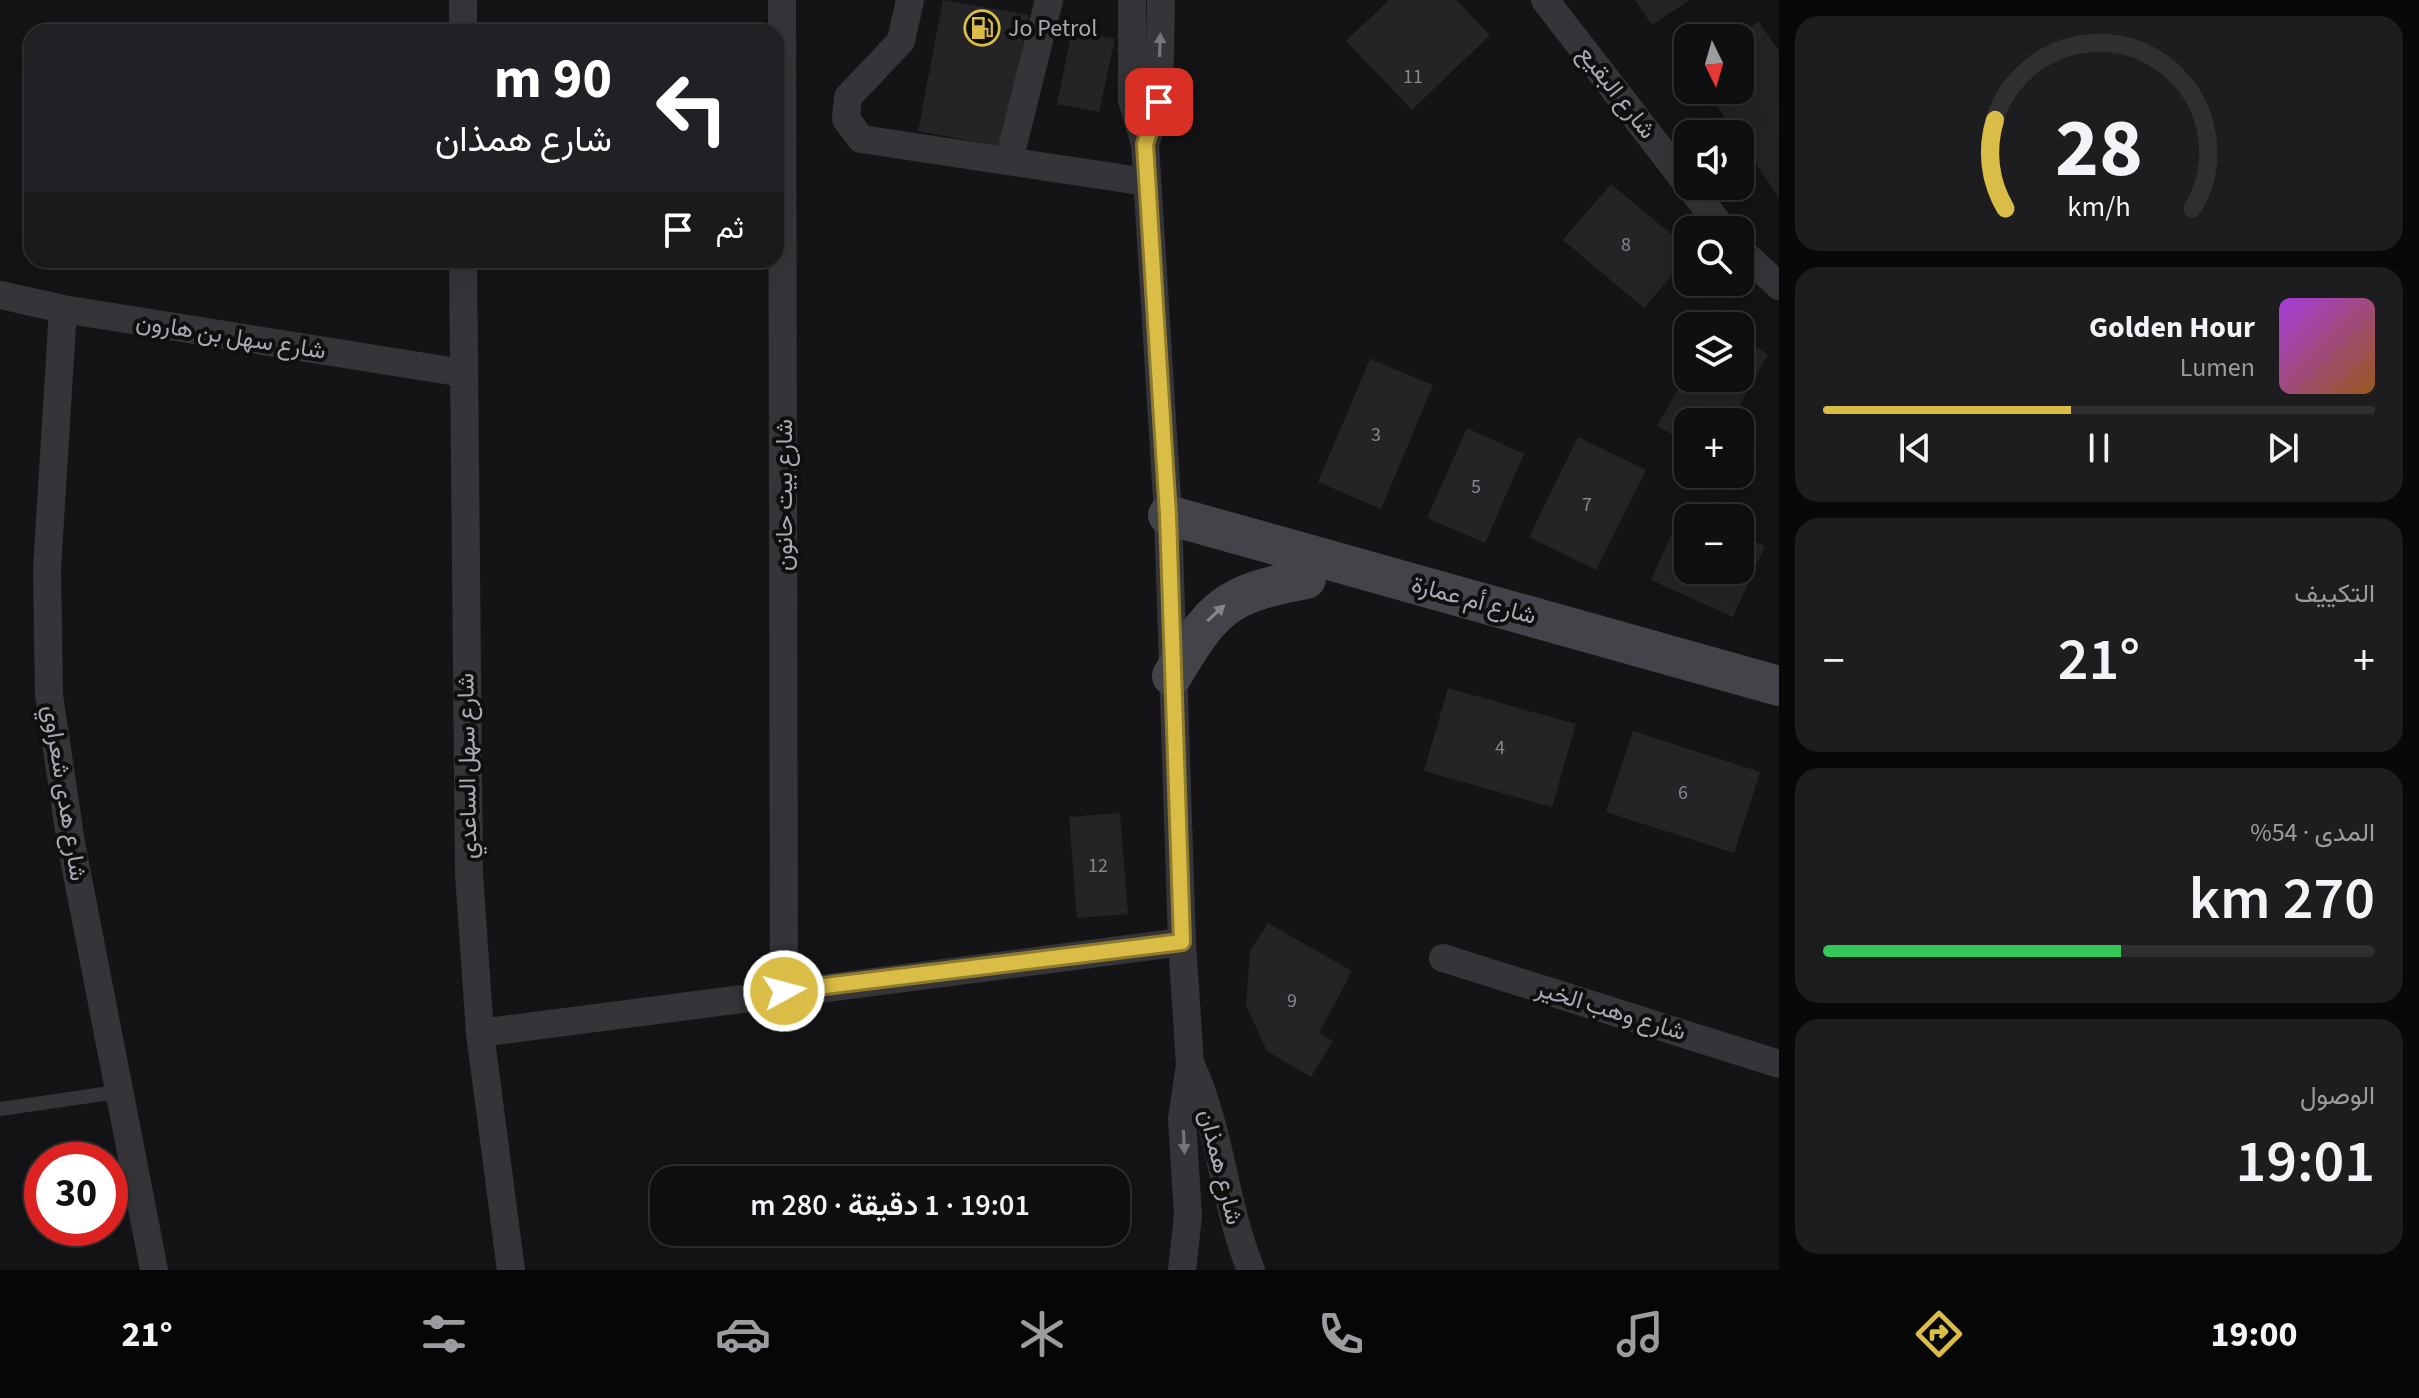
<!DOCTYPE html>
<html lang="ar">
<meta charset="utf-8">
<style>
:root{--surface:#0f0e10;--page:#1d1c1e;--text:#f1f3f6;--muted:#9b9c9f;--line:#2f2e30;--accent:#dabd46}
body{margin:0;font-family:"Source Sans 3",Vazirmatn,sans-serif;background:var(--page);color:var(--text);direction:rtl;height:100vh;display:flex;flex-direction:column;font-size:30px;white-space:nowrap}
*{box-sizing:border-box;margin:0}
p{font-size:26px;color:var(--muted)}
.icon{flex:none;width:44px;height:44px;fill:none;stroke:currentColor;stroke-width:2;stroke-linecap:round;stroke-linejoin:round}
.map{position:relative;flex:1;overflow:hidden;direction:ltr}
.drawer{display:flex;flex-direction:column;gap:16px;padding:16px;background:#080809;width:640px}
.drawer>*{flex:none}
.banner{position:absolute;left:24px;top:24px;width:760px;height:244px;border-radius:24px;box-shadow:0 8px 32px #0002,0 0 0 2px var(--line);direction:rtl;background:#202124;color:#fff;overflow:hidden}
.needle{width:52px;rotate:175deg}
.controls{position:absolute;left:1674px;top:24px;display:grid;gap:16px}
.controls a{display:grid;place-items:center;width:80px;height:80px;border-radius:16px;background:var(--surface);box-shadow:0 8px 32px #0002,0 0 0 2px var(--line);font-size:40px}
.speed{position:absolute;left:24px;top:1142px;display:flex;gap:16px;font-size:40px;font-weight:700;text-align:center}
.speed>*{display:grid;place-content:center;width:104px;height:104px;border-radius:50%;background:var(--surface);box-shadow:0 8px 32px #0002,0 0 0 2px var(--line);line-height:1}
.speed .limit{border:12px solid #d22;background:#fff;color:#111}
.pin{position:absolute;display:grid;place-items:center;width:68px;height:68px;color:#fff;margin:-34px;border-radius:16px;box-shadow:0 4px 12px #0006}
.me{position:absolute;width:88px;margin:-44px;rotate:83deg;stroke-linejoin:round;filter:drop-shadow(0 0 6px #0008)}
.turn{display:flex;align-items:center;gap:28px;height:168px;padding:0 40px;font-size:36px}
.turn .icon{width:104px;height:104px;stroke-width:2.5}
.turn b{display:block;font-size:56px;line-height:68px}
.then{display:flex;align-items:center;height:76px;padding:0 40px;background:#0003;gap:16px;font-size:30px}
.big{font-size:60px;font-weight:600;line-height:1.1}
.drawer .card{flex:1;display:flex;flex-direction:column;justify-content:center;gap:12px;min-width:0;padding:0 28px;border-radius:24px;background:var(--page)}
.drawer .dial{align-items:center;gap:0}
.dial svg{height:208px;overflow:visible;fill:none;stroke:var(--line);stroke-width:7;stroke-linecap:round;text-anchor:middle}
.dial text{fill:var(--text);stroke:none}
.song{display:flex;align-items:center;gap:24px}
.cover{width:96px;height:96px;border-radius:12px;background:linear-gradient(135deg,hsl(280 70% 55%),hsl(30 70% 35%))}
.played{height:8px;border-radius:4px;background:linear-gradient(90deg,var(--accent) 45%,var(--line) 45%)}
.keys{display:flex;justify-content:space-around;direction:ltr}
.heat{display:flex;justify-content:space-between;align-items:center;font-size:44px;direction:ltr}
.charge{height:12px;border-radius:6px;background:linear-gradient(90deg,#34c759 54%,var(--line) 0)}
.trip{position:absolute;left:650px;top:1166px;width:480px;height:80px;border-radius:24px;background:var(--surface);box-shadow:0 8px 32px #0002,0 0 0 2px var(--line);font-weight:600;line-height:80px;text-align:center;direction:rtl}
.tabs{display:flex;height:128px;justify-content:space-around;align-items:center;background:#060606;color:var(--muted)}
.tabs .icon{width:56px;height:56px}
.tabs .selected{color:var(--accent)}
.tabs b{font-size:36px;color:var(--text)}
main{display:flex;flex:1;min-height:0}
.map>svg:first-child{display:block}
.building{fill:#242426}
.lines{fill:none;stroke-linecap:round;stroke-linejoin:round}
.lane{stroke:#353539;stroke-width:14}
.street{stroke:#353539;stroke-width:28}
.secondary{stroke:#434449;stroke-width:40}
.oneway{fill:#74757c}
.oneway2{fill:#84868e}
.route-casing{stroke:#8e7b2e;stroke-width:20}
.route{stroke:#dabd46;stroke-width:14}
.labels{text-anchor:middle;stroke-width:8;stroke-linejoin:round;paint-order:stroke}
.number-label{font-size:20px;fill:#868890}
.poi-label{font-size:24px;fill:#a7a9b3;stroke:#0f0f10;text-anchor:start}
.street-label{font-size:24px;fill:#a7a9b3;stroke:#0f0f10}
</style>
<main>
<section class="drawer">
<div class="card dial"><svg viewBox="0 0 100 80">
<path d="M14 69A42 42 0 1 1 86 69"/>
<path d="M14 69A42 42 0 0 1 10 35" stroke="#dabd46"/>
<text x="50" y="56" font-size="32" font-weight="700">28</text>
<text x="50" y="72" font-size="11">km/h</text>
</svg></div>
<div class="card">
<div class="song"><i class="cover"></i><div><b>Golden Hour</b><p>Lumen</p></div></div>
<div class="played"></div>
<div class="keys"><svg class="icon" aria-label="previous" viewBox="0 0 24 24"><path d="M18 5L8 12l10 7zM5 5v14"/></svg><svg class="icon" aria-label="pause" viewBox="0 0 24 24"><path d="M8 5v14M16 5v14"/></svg><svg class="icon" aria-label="next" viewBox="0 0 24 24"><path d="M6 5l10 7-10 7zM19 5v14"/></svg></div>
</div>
<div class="card"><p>التكييف</p>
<div class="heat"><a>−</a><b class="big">21°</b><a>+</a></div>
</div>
<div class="card"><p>المدى · 54%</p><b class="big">270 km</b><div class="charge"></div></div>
<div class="card"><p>الوصول</p><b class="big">19:01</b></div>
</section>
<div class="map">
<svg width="1779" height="1270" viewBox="0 0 1779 1270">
<rect width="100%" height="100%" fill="#141315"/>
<path class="building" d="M943,0L1029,15L1003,147L918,131Z
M1389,0H1456L1490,35L1412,110L1346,41Z
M1635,0H1690L1652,25Z
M1759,22L1779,51V198L1740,140V134H1736L1706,90H1740V38H1735Z
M1072,30L1115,39L1099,112L1057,104Z
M1611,184L1688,248V257L1644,308L1563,240Z
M1740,339L1768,354L1730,422H1688V443L1657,426L1688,371V378H1740Z
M1370,359L1433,385L1381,509L1318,482Z
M1467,428L1524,454L1485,543L1427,518Z
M1578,437L1646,470L1596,570L1529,537Z
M1683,509L1703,518H1688V570H1740V535L1765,546L1733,617L1651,580Z
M1448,688L1576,724L1552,807L1424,771Z
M1633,731L1760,772L1734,853L1606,812Z
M1120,813L1128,914L1077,918L1069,817Z
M1268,923L1352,971L1319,1033L1333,1041L1311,1077L1267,1051L1246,1005L1250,951Z"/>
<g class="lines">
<path class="lane" d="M0,1109L117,1092"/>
<path class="street" d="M463,0V32
M782,0L784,991
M910,0L901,41L848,97L846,119L861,139L1147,182
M1132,0V100L1145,144L1168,515L1182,942L1190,1065L1182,1119L1188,1216L1182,1270
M1545,0L1688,185
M1145,144L1159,102L1161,0
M1009,161L1049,0
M1689,186L1724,230
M1740,250L1779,286
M463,260L469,874L480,1033L511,1270
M0,295L63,309L463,373
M63,309L47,569L49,695L71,843L154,1270
M1443,958L1779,1064
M480,1033L1182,942
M1191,1065C1221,1130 1224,1204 1251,1270"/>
<path class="secondary" d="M1168,515L1779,686
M1172,676C1213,607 1225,594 1306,579"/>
</g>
<defs><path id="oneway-solid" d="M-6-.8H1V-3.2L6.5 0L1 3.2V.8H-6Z" transform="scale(2)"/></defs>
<g class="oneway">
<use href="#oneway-solid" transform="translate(1160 45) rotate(-88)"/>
<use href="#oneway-solid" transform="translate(1184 1142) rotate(87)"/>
</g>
<use class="oneway2" href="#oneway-solid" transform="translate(1216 613) rotate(-43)"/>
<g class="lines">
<defs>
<path id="route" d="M784,991L1182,942L1168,515L1145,144L1159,102"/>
</defs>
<use href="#route" class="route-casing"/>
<use href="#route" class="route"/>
</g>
<defs>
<symbol id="fuel-ring" viewBox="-11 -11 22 22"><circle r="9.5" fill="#0f0f10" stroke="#dabd46" stroke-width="1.5"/><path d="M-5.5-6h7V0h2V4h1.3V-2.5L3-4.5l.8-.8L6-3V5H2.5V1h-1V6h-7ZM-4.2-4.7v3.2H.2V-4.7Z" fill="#dabd46"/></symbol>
</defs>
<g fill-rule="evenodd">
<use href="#fuel-ring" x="962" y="8" width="40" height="40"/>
</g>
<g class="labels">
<g class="number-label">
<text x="1413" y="83">11</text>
<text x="1626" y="251">8</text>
<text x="1376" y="441">3</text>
<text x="1476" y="493">5</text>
<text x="1587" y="511">7</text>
<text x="1500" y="754">4</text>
<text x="1683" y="799">6</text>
<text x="1098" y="872">12</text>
<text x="1292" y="1007">9</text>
</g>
<g class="poi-label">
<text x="1008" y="36">Jo Petrol</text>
</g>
<g class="street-label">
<text transform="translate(1617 92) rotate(52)" y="8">شارع البقيع</text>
<text transform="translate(231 336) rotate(9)" y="8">شارع سهل بن هارون</text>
<text transform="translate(784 495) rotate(-90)" y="8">شارع بيت حانون</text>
<text transform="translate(1474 600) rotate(15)" y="8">شارع أم عمارة</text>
<text transform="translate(467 766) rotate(-91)" y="8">شارع سهل الساعدي</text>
<text transform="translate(65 793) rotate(81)" y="8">شارع هدى شعراوي</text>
<text transform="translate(1611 1010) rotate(17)" y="8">شارع وهب الخير</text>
<text transform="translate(1221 1167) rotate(76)" y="8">شارع همذان</text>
</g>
</g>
</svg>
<div class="controls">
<a><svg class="needle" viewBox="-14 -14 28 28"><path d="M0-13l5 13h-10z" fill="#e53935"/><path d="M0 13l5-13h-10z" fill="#9b9c9f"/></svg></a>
<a><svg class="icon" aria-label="sound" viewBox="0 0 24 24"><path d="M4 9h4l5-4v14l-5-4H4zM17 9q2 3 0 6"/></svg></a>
<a><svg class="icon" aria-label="search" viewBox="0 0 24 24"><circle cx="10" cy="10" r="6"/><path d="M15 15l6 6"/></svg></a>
<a><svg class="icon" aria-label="layers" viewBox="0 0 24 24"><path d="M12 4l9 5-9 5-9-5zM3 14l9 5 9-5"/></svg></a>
<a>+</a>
<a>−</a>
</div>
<div class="speed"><div class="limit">30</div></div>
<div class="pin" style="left:1159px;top:102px;background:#d93025"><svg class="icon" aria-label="arrive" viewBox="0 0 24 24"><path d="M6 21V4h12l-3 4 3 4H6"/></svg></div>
<svg class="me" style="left:784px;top:991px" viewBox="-20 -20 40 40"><circle r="17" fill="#dabd46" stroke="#fff" stroke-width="3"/><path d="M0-11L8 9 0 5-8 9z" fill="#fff"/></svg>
<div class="trip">19:01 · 1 دقيقة · 280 m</div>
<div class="banner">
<div class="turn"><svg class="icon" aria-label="left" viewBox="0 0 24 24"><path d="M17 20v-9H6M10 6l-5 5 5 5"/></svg><div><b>90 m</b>شارع همذان</div></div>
<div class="then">ثم<svg class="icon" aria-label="arrive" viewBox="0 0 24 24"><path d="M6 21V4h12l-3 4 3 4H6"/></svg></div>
</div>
</div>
</main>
<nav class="tabs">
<b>19:00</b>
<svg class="icon selected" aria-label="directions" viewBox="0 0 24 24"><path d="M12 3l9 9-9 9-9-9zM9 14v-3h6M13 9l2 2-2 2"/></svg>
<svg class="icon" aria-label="music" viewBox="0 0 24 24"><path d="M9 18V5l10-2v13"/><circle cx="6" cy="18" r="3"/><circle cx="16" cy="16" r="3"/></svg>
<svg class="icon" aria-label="phone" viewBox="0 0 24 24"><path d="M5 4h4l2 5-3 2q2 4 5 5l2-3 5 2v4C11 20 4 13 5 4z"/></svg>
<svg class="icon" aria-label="climate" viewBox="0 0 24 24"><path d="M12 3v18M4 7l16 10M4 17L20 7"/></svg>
<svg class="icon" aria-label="car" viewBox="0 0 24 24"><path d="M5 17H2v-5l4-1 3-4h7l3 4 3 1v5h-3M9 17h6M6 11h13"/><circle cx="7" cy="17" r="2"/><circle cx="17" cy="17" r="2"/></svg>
<svg class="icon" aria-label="filters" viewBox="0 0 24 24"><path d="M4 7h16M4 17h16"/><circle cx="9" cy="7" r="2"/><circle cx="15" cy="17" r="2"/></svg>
<b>21°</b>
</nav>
